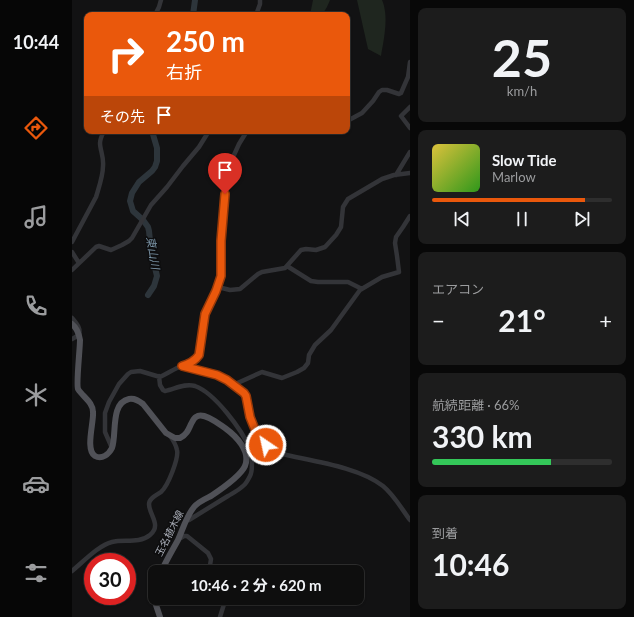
<!DOCTYPE html>
<html lang="ja">
<meta charset="utf-8">
<style>
:root{--surface:#0e0e0e;--page:#1c1c1c;--text:#f1f3f6;--muted:#9b9c9e;--line:#2e2e2e;--accent:#ea580c}
body{margin:0;font-family:Lato,"Noto Sans JP",sans-serif;background:var(--page);color:var(--text);height:100vh;display:flex;flex-direction:column;font-size:15px;white-space:nowrap}
*{box-sizing:border-box;margin:0}
p{font-size:13px;color:var(--muted)}
.icon{flex:none;width:22px;height:22px;fill:none;stroke:currentColor;stroke-width:2;stroke-linecap:round;stroke-linejoin:round}
.map{position:relative;flex:1;overflow:hidden}
.drawer{display:flex;flex-direction:column;gap:8px;padding:8px;background:#080808;width:224px}
.drawer>*{flex:none}
.hud{position:absolute;left:12px;top:12px;width:266px;height:122px;border-radius:8px;box-shadow:0 1px 3px #0004,0 0 0 1px var(--line);background:#ea580c;color:#fff;overflow:hidden}
.speed{position:absolute;left:12px;top:553px;display:flex;gap:8px;font-size:20px;font-weight:700;text-align:center}
.speed>*{display:grid;place-content:center;width:52px;height:52px;border-radius:50%;background:var(--surface);box-shadow:0 1px 3px #0004,0 0 0 1px var(--line);line-height:1}
.speed .limit{border:6px solid #d22;background:#fff;color:#111}
.pin{position:absolute;display:grid;place-items:center;width:34px;height:34px;color:#fff;margin:-41px -17px;border-radius:50% 50% 50% 0;rotate:-45deg;box-shadow:0 0 4px #0007}
.pin .icon{rotate:45deg}
.me{position:absolute;width:44px;margin:-22px;rotate:326deg;stroke-linejoin:round;filter:drop-shadow(0 0 3px #0008)}
.turn{display:flex;align-items:center;gap:14px;height:84px;padding:0 16px;font-size:18px}
.turn .icon{width:52px;height:52px;stroke-width:2.5}
.turn b{display:block;font-size:28px;line-height:34px}
.then{display:flex;align-items:center;height:38px;padding:0 16px;background:#0003;gap:8px;font-size:15px}
.big{font-size:30px;font-weight:700;line-height:1.1}
.drawer .widget{flex:1;display:flex;flex-direction:column;justify-content:center;gap:6px;min-width:0;padding:0 14px;border-radius:8px;background:var(--page)}
.drawer .dial{align-items:center;gap:0}
.dial b{font-size:52px;line-height:1}
.song{display:flex;align-items:center;gap:12px}
.cover{width:48px;height:48px;border-radius:6px;background:linear-gradient(135deg,hsl(50 70% 55%),hsl(110 70% 35%))}
.played{height:4px;border-radius:2px;background:linear-gradient(90deg,var(--accent) 85%,var(--line) 85%)}
.keys{display:flex;justify-content:space-around;direction:ltr}
.heat{display:flex;justify-content:space-between;align-items:center;font-size:22px;direction:ltr}
.charge{height:6px;border-radius:3px;background:linear-gradient(90deg,#34c759 66%,var(--line) 0)}
.trip{position:absolute;left:76px;top:565px;width:216px;height:40px;border-radius:8px;background:var(--surface);box-shadow:0 1px 3px #0004,0 0 0 1px var(--line);font-weight:700;line-height:40px;text-align:center}
main{display:flex;flex:1;min-height:0}
.dock{display:flex;flex-direction:column;width:72px;justify-content:space-around;align-items:center;background:#060606;color:var(--muted)}
.dock .icon{width:28px;height:28px}
.dock .on{color:var(--accent)}
.dock b{font-size:18px;color:var(--text)}
.map>svg:first-child{display:block}
.green{fill:#1f261f}
.lines{fill:none;stroke-linecap:round;stroke-linejoin:round}
.river{stroke:#2d353b;stroke-width:6}
.minor{stroke:#333438;stroke-width:4.5}
.major{stroke:#505157;stroke-width:6}
.route-casing{stroke:#983908;stroke-width:10}
.route{stroke:#ea580c;stroke-width:7}
.labels{text-anchor:middle;stroke-width:3;stroke-linejoin:round;paint-order:stroke}
.street-label{font-size:10px;fill:#a5a9b3;stroke:#0d0d0e}
.water-label{font-size:11px;font-style:italic;fill:#7e98ab;stroke:#0d0d0e}
</style>
<main>
<nav class="dock">
<b>10:44</b>
<svg class="icon on" aria-label="directions" viewBox="0 0 24 24"><path d="M12 3l9 9-9 9-9-9zM9 14v-3h6M13 9l2 2-2 2"/></svg>
<svg class="icon" aria-label="music" viewBox="0 0 24 24"><path d="M9 18V5l10-2v13"/><circle cx="6" cy="18" r="3"/><circle cx="16" cy="16" r="3"/></svg>
<svg class="icon" aria-label="phone" viewBox="0 0 24 24"><path d="M5 4h4l2 5-3 2q2 4 5 5l2-3 5 2v4C11 20 4 13 5 4z"/></svg>
<svg class="icon" aria-label="climate" viewBox="0 0 24 24"><path d="M12 3v18M4 7l16 10M4 17L20 7"/></svg>
<svg class="icon" aria-label="car" viewBox="0 0 24 24"><path d="M5 17H2v-5l4-1 3-4h7l3 4 3 1v5h-3M9 17h6M6 11h13"/><circle cx="7" cy="17" r="2"/><circle cx="17" cy="17" r="2"/></svg>
<svg class="icon" aria-label="filters" viewBox="0 0 24 24"><path d="M4 7h16M4 17h16"/><circle cx="9" cy="7" r="2"/><circle cx="15" cy="17" r="2"/></svg>
</nav>
<div class="map">
<svg width="338" height="617" viewBox="0 0 338 617">
<rect width="100%" height="100%" fill="#121213"/>
<path class="green" d="M241,0H258C253,12 252,15 238,15Z
M285,0H310C317,16 312,39 309,56L296,49Z"/>
<g class="lines">
<path class="river" d="M121,15L123,0
M76,295L82,286L85,276L79,251L77,231L76,227L71,220L61,211L58,201L60,193L67,182L80,171L83,167L85,161V148L80,131"/>
<path class="minor" d="M83,15L87,7L89,0
M184,15L188,4V0
M338,107L329,116L338,128
M275,121L277,120L290,113L301,101L307,92L310,90H315L327,94L329,93L336,77L338,62
M224,131L246,132L258,131
M324,175L338,152
M0,242L24,197C27,187 31,176 31,166C32,157 28,150 28,143C28,139 30,135 32,131
M0,252L7,263
M215,266L239,281L246,282H276L290,289
M0,270L24,247L27,246L39,250L50,245L57,241L60,238L79,205L95,187L111,166L127,147L137,131
M146,287L158,290L168,289L186,274L190,272L213,268L229,250L234,249L244,250L253,247L264,235L269,227L271,207L276,199L310,179L322,175L338,173
M0,318C5,324 9,328 7,335L0,339
M111,366C129,371 147,374 162,386C165,388 169,390 172,393C176,398 176,408 177,414C180,432 194,449 210,454C240,461 287,467 311,486C322,495 329,508 338,520
M87,376L88,385L91,390L93,391C103,389 113,383 123,386C143,393 170,430 178,449C180,455 181,471 178,476C176,480 174,484 171,486C167,490 161,493 156,496C143,504 130,512 117,520H114
M161,385L190,372L210,378L225,372L232,368L236,363L237,355L243,345L259,330L288,290L310,277L327,272L325,256L323,243L324,237L331,227L338,216
M40,448L33,432V413L37,402L47,384L56,374L59,372L68,371L88,377C94,374 99,371 105,368C113,364 122,363 127,355L133,314L144,291L149,276V241L153,194L159,174L160,163L162,155L167,144L175,131
M107,539L112,536H115L136,553L139,559L137,572
M0,571C11,562 27,545 40,542C52,539 67,544 78,535C90,525 77,515 77,504C77,498 85,495 89,492C96,486 107,458 105,450C104,445 101,440 98,436
M148,617L153,601L151,598"/>
<path class="major" d="M0,324C5,328 7,334 8,340C8,349 4,384 6,389C11,397 21,402 21,412C22,422 13,450 23,456C30,460 37,454 40,448C45,434 38,403 57,399C63,398 67,401 71,404L94,433L103,438H108C114,435 116,431 119,424C120,422 122,418 124,417C131,411 147,424 153,428C164,436 179,451 173,466C169,475 148,490 139,496C133,499 126,502 122,507C114,517 111,529 106,540C100,551 94,561 89,572
M83,587L82,599L88,617"/>
</g>
<g class="lines">
<defs>
<path id="route" d="M153,194L149,241V276L144,291L133,314L127,355C123,361 117,364 110,366L145,375L155,380L172,393L174,396L178,417L184,432L194,445"/>
</defs>
<use href="#route" class="route-casing"/>
<use href="#route" class="route"/>
</g>
<g class="labels">
<g class="street-label">
<text transform="translate(97 533) rotate(-63)" y="4">玉名植木線</text>
</g>
<g class="water-label">
<text transform="translate(81 253) rotate(81)" y="4">東山川</text>
</g>
</g>
</svg>
<div class="speed"><div class="limit">30</div></div>
<div class="pin" style="left:153px;top:194px;background:#d93025"><svg class="icon" aria-label="arrive" viewBox="0 0 24 24"><path d="M6 21V4h12l-3 4 3 4H6"/></svg></div>
<svg class="me" style="left:194px;top:445px" viewBox="-20 -20 40 40"><circle r="17" fill="#ea580c" stroke="#fff" stroke-width="3"/><path d="M0-11L8 9 0 5-8 9z" fill="#fff"/></svg>
<div class="trip">10:46 · 2 分 · 620 m</div>
<div class="hud">
<div class="turn"><svg class="icon" aria-label="right" viewBox="0 0 24 24"><path d="M7 20v-9h11M14 6l5 5-5 5"/></svg><div><b>250 m</b>右折</div></div>
<div class="then">その先<svg class="icon" aria-label="arrive" viewBox="0 0 24 24"><path d="M6 21V4h12l-3 4 3 4H6"/></svg></div>
</div>
</div>
<section class="drawer">
<div class="widget dial"><b>25</b><p>km/h</p></div>
<div class="widget">
<div class="song"><i class="cover"></i><div><b>Slow Tide</b><p>Marlow</p></div></div>
<div class="played"></div>
<div class="keys"><svg class="icon" aria-label="previous" viewBox="0 0 24 24"><path d="M18 5L8 12l10 7zM5 5v14"/></svg><svg class="icon" aria-label="pause" viewBox="0 0 24 24"><path d="M8 5v14M16 5v14"/></svg><svg class="icon" aria-label="next" viewBox="0 0 24 24"><path d="M6 5l10 7-10 7zM19 5v14"/></svg></div>
</div>
<div class="widget"><p>エアコン</p>
<div class="heat"><a>−</a><b class="big">21°</b><a>+</a></div>
</div>
<div class="widget"><p>航続距離 · 66%</p><b class="big">330 km</b><div class="charge"></div></div>
<div class="widget"><p>到着</p><b class="big">10:46</b></div>
</section>
</main>
